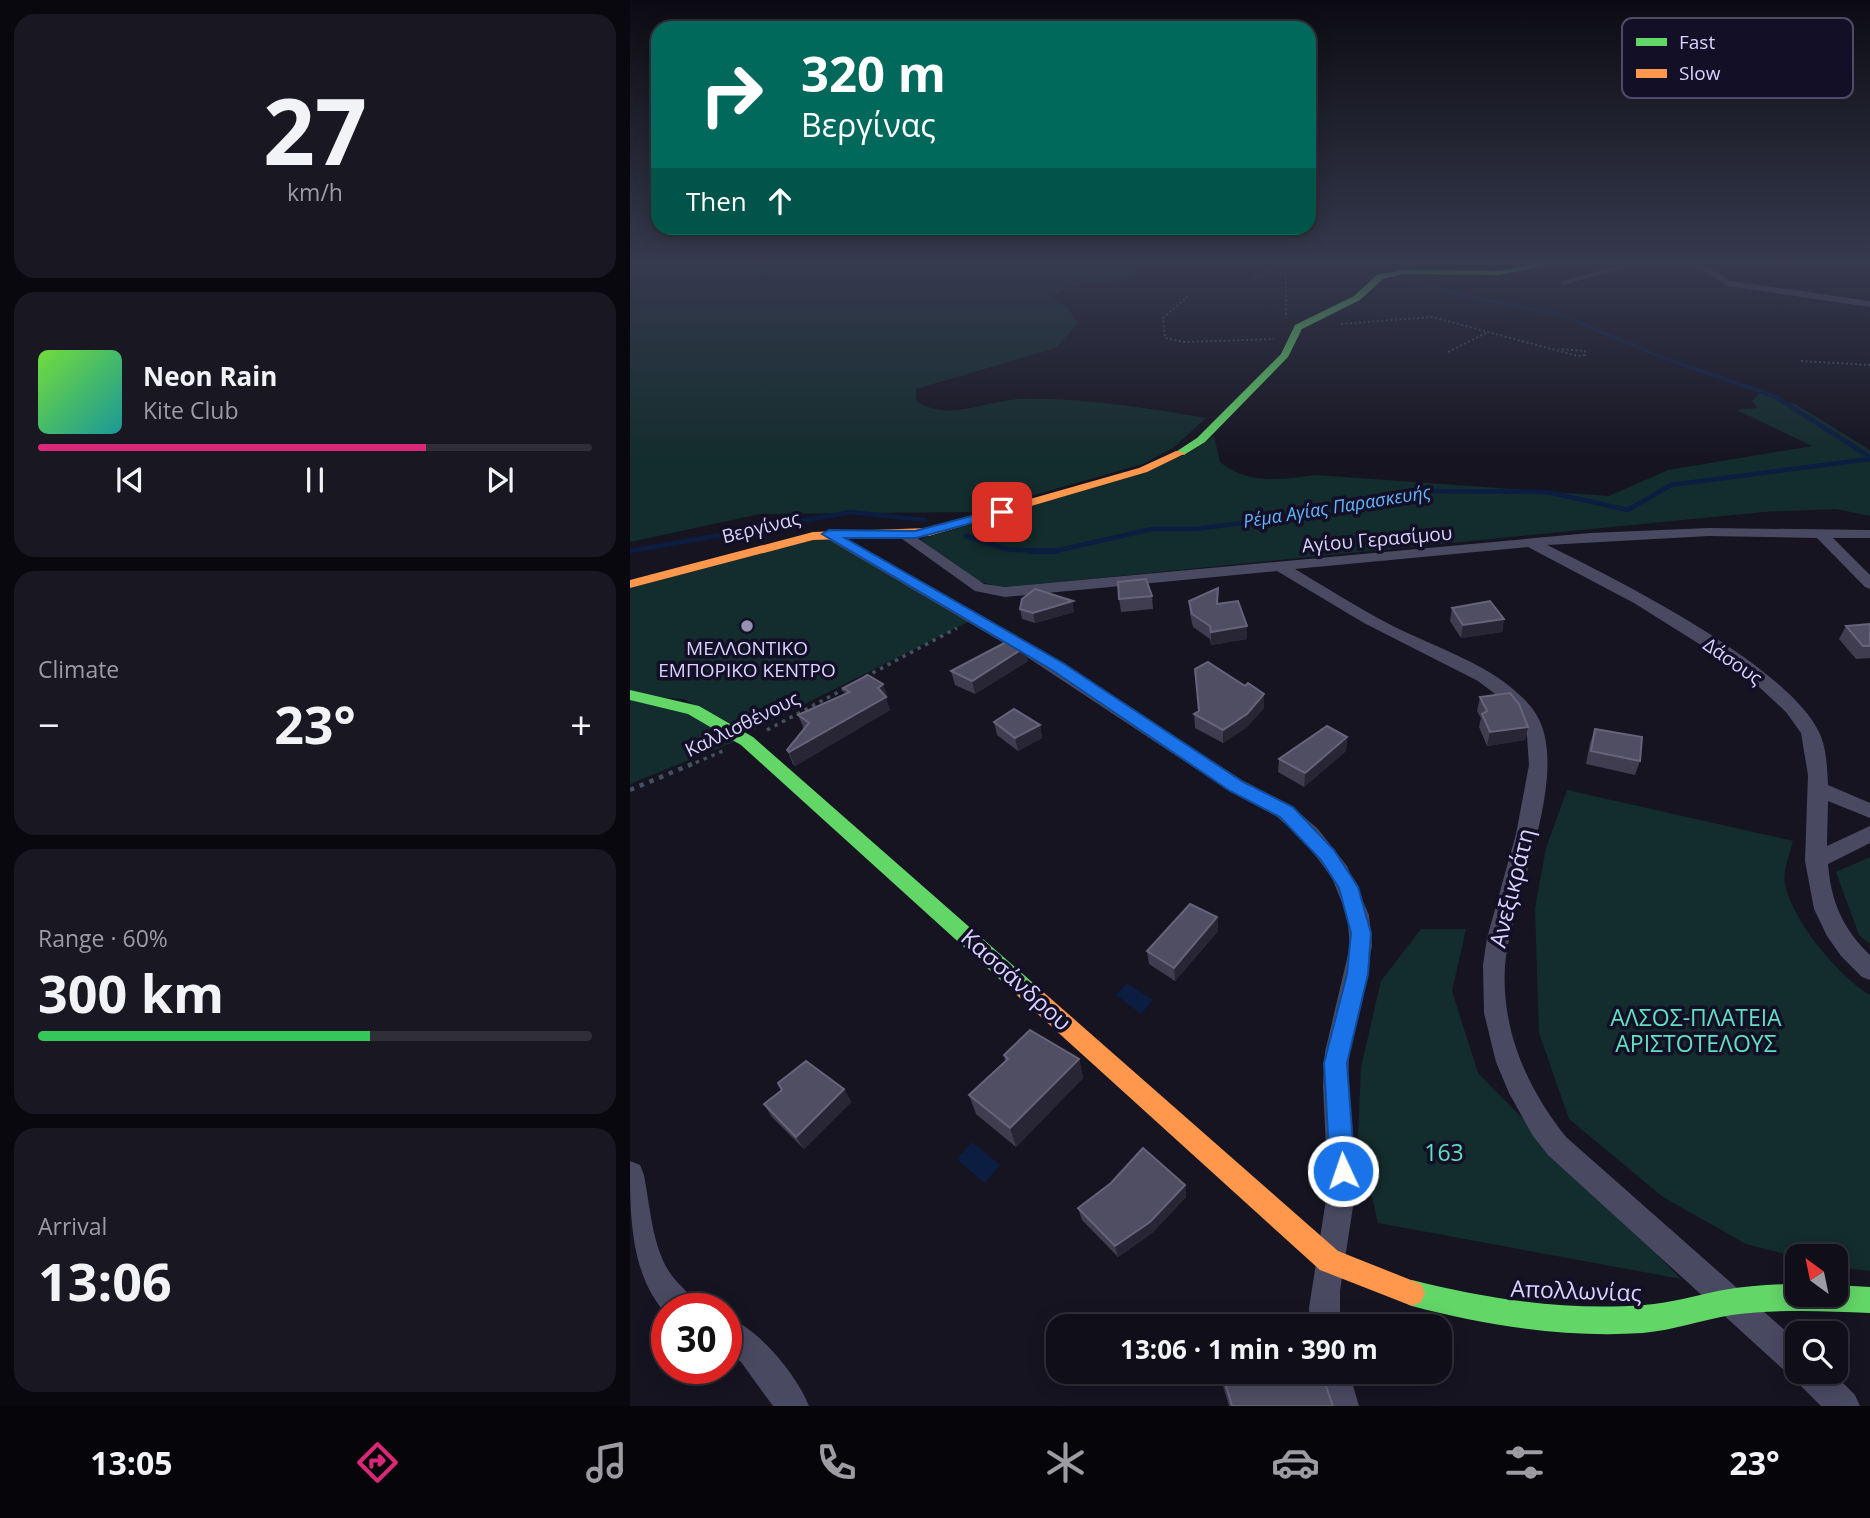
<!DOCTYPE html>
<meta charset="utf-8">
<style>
:root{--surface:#100f19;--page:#191822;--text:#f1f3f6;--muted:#9c9ca2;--line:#302f38;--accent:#db2777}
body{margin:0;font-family:"Open Sans",sans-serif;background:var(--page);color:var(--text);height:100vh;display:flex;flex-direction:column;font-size:26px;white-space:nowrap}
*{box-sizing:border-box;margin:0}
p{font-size:23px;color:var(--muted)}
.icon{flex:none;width:38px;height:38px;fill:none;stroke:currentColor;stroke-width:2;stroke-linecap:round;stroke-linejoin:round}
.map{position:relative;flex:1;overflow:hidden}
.details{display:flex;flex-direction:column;gap:14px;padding:14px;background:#09080e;width:630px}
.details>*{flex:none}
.top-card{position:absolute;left:21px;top:21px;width:665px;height:214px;border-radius:21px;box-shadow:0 4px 18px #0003,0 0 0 2px var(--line);background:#00695c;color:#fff;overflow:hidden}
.needle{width:46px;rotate:327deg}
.controls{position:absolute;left:1155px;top:1244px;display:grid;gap:14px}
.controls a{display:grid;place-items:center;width:63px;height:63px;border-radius:14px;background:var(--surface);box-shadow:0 4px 18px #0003,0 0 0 2px var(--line);font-size:35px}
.speed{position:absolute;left:21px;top:1293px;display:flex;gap:14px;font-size:35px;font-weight:700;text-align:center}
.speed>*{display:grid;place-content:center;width:91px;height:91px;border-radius:50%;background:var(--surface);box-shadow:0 4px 18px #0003,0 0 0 2px var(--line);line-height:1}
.speed .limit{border:10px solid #d22;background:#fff;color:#111}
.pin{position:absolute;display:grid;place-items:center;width:60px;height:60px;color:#fff;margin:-30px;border-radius:14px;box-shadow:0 4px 10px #0006}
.me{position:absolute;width:77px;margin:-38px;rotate:357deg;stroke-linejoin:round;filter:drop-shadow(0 0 5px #0008)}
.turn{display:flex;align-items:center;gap:24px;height:147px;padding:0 35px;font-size:32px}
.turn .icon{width:91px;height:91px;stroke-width:2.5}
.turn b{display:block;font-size:49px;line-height:60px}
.then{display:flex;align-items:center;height:66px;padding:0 35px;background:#0003;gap:14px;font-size:26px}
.big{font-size:52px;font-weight:700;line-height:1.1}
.details .widget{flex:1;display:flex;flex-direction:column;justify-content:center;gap:10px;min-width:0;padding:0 24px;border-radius:21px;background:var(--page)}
.details .dial{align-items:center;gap:0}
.dial b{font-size:91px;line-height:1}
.song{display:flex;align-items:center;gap:21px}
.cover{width:84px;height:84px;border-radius:10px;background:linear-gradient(135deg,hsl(100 70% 55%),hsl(180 70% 35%))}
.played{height:7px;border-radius:4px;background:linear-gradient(90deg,var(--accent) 70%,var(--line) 70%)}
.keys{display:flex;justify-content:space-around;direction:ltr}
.heat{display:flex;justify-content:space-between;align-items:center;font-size:38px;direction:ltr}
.charge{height:10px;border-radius:5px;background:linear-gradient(90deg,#34c759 60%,var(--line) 0)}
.trip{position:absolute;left:416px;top:1314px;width:406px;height:70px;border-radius:21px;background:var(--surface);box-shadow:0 4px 18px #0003,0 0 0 2px var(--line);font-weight:700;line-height:70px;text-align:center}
.tab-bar{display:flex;height:112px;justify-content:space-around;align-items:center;background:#06060a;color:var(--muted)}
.tab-bar .icon{width:49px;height:49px}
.tab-bar .active{color:var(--accent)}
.tab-bar b{font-size:32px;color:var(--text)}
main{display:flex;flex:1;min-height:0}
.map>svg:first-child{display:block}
.green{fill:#132c2d}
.water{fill:#0b1e41}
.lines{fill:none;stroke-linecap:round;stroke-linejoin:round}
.stream-far2{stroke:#0b1e41;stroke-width:3.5}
.stream-far1{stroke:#0b1e41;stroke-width:4.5}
.stream{stroke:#0b1e41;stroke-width:6}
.path-far2{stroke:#44505f;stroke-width:2;stroke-dasharray:2 2.5;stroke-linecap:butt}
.path-far1{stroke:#44505f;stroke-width:3.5;stroke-dasharray:3.5 5;stroke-linecap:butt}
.path{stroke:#44505f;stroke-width:4.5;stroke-dasharray:4.5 6;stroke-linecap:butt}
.street{fill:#4a4962;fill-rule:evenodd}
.fast{fill:#63d668;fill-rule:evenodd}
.slow{fill:#ff974d;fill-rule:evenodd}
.wall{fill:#403d50}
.shaded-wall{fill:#282635}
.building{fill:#504e63;stroke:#66637b;stroke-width:2}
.route{fill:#1a73e8;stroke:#114b97;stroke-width:2}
.poi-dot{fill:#9591b1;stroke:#130f26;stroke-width:2.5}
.labels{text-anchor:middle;stroke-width:7;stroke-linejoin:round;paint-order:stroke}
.far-water-label{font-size:18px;font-style:italic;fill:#62b6ff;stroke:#130f26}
.street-label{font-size:19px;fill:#d9d4ff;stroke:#130f26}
.poi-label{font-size:19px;fill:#d9d4ff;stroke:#130f26}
.near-street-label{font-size:23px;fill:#d9d4ff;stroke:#130f26}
.near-park-label{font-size:23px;fill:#5fe0c0;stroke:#130f26}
.key{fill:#130f26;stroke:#4e4a67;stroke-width:2}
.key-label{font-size:19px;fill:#d9d4ff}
</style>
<main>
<section class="details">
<div class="widget dial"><b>27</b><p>km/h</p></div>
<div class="widget">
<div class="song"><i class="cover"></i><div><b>Neon Rain</b><p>Kite Club</p></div></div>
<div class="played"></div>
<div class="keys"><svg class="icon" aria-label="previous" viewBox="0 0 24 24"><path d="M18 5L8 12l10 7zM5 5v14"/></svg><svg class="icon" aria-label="pause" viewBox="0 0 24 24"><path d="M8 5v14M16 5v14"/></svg><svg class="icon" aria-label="next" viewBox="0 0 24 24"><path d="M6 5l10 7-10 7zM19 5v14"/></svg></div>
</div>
<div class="widget"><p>Climate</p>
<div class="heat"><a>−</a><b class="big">23°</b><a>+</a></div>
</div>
<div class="widget"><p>Range · 60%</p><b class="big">300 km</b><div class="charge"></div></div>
<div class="widget"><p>Arrival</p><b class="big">13:06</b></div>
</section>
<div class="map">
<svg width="1240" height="1406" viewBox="0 0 1240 1406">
<rect width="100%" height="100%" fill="#161421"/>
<path class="green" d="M0,263H521L505,268V277C476,290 447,275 421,298L436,306L448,323L426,348L286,389V400C314,423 356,401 389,399C452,397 515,408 576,418L543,448L513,464L345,512L130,514L0,542Z
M1130,393L1167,405L1240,450V516L1206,509L1133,512L379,587C341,586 318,562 290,539L347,523L558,454L584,436L590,462C619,486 652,479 686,475L979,496L1038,470L1182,446L1107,410L1128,408L1122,401Z
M199,534L346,618L119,732L53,699L1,695L63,710L111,739L0,784V588Z
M937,790L1163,841C1160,853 1152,873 1155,884C1162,920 1208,976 1240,995V1271L1206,1267V1256L1167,1257L1116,1244L1033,1197L939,1119L909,1033L905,908L916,848Z
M1240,857V944L1229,935L1206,872Z
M791,929H836L822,991L848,1073L1051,1279L748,1223L728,1137L731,1067L751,981Z"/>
<path class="water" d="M497,983L523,1000L511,1014L486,995Z
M342,1142L370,1165L354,1183L327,1159Z"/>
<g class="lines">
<path class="stream-far2" d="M734,263L753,270
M775,277L823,293L931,315L1034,358L1123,389"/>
<path class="stream-far1" d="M1118,387L1146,397L1240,457
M336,536L376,549L421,552L522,529H566L641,519L788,491L917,492L998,510L1041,485L1240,459
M0,551L221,512L295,520"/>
<path class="stream" d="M400,551H427"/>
<path class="path-far2" d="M623,278L641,272L656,275V318
M558,296L533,318L535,338L554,342L644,339
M711,324L802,317L948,356L955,355V351L929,349
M818,352L858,332
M1171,361L1240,365"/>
<path class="path-far1" d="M235,677L327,628
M137,730L216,688
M58,766L95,750"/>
<path class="path" d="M0,790L62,764"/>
<path class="street" d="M998,263H1012L933,285L929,282Z
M1054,263C1073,263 1085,270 1100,281L1240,301V307L1097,286L1078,273Z
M1079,528L1240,530V538H1203L1240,575V589L1235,587L1187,538L1079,536L917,545C986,579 1156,664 1189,732C1197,749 1197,768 1198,785L1240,803V818L1198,801L1197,842V846L1240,826V843L1198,864C1201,902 1213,929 1240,955V980L1232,977L1211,956L1197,936L1184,909L1175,861L1178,775L1171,733L1156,712L1127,685L1090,657L1004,603L898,547L665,569C697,588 728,608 761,625C808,649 868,666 902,708C947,766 880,898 875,966C871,1030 897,1088 936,1137L1167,1341V1372H1202L1225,1395L1230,1406H1191L1168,1383L1165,1376L1156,1372L918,1155L903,1136L879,1093L866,1062L854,1013L853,965L857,938L886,834L899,765L897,736L888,716L877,703L848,681L734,623L647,571L375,597L345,591L268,536L275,532L280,533L354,584L375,587L960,533Z
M199,530L406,648L612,780L660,805L688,829L717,866L739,915L742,946L719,1052L718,1086L726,1187L710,1291V1326H680L679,1308L698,1187L693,1086L695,1052L720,946L717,915L702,878L674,840L646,816L598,790L394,655L194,537L192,534Z
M0,1161L10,1165L14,1175C20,1206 22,1243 38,1270C47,1285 62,1293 68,1309H37V1315C0,1275 0,1215 0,1161Z
M96,1316C129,1329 166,1374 179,1406H143L111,1362L96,1350Z
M687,1372H719L729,1406H697Z"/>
<path class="fast" d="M913,263H930L869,275L773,274L753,279L730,300L672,329L658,357L575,442L554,455L544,453L567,438L651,354L665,325L724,296L747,275L773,270L869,271Z
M0,690L69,706L123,737L403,983L407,990L403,997L396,999L389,997L111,745L58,714L0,700Z
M782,1280C857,1299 936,1311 1014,1305C1041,1303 1067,1295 1093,1290C1117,1286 1142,1284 1167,1284V1295H1206V1285L1240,1287V1313C1194,1311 1148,1309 1102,1315C1072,1320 1044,1330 1013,1333C936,1338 857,1326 782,1306L773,1302L769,1293L773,1284Z"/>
<path class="slow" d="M546,451L556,453L517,472L299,536L183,540L0,588V580L183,532L298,528L509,468Z
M396,981L403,983L708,1251L791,1284L795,1293L791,1302L782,1306L690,1270L389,997L385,990L389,983Z"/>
</g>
<path class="wall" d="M522,596L523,609L491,612L489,599Z
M559,601L588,604L617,626V639L581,645L580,639L563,627L560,614Z
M822,608L874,619L872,632L831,638L820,621Z
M390,609L444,612L405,623L392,619Z
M1240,624V658L1226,659L1209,639L1216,626Z
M398,661L345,694L325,685L321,671Z
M565,669L634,708L617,727L593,743L565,728L564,714L569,711Z
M213,688L258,697L256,699L260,710L165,766L163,764L157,750L174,729L168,715L215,694Z
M850,697L898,727L895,740L857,746L849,727L851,718L847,711Z
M364,722L410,725L412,738L388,751L367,735Z
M965,729L1010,761L1005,775L956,764L960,743Z
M717,737L716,751L674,787L648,772L649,759Z
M587,917L588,931L545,981L519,964L517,951Z
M374,1055L449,1059L453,1078L386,1147L346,1114L339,1095L375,1061Z
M214,1089L221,1102L174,1149L142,1117L134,1104Z
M555,1185L556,1197L522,1233L488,1257L452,1220L448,1208Z
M589,1372H691L703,1406H599Z"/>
<path class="shaded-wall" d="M443,601L444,612L405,623L403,613Z
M874,619L872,632L831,638L833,625Z
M617,626V639L581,645V632Z
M395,647L398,661L345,694L342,681Z
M253,684L258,697L256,699L260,710L165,766L159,752Z
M634,694V708L617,727L593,743V730Z
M410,725L412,738L388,751L385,738Z
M898,727L895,740L857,746L860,732Z
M717,737L716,751L674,787L675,773Z
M587,917L588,931L545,981L544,968Z
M449,1059L453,1078L386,1147L380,1128Z
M214,1089L221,1102L174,1149L166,1137Z
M555,1185L556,1197L522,1233L488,1257L485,1246Z"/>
<path class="building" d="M516,579L522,596L489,599L488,582Z
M588,588L587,604L608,601L617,626L581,632L580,626L562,614L559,601Z
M405,589L443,601L403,613L390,609L392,599Z
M860,601L874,619L833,625L822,608Z
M1240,624V646H1233L1216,626Z
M382,639L395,647L342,681L321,671Z
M578,662L615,686L618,683L634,694L617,714L593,730L564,714L569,711L565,669Z
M238,675L253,684L248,688L256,697L159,752L157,750L179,723L168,715L220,692L213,688Z
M880,693L889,704L898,727L860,732L852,714L857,711L850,697Z
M384,709L410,725L385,738L364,722Z
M697,726L717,737L675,773L649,759Z
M965,729L1012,737L1010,761L961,751Z
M560,904L587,917L544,968L517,951Z
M400,1030L449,1059L380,1128L339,1095L378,1059L374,1055Z
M176,1061L214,1089L166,1137L134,1104L152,1090L148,1083Z
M513,1148L555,1185L520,1222L485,1246L448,1208L481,1183Z
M673,1322L675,1326H661Z
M592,1372H691L703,1406H602Z"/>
<linearGradient id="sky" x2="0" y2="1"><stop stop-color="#0c0b12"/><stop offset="0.57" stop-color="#363a4e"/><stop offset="1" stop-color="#363a4e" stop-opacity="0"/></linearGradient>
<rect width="1240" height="460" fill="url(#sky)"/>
<path class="route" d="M372,508L376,509V514L286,538H215L433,663L613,782L663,807L704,850L728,887L741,933L738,974L717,1063L725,1171L722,1180L713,1183L704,1180L700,1171L694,1063L717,974L721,933L709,888L691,860L650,817L600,791L422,670L192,534L199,530L285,531Z"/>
<circle class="poi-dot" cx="117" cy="626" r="7"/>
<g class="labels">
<g class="far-water-label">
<text transform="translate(707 507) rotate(-9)" y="6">Ρέμα Αγίας Παρασκευής</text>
</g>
<g class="street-label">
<text transform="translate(131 527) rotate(-14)" y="7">Βεργίνας</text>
<text transform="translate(747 539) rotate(-5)" y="7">Αγίου Γερασίμου</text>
<text transform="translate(1103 661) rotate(35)" y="7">Δάσους</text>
<text transform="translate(112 724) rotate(-26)" y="7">Καλλισθένους</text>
</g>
<g class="poi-label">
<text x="117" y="655">ΜΕΛΛΟΝΤΙΚΟ<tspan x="117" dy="22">ΕΜΠΟΡΙΚΟ ΚΕΝΤΡΟ</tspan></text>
</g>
<g class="near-street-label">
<text transform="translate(882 888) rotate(-76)" y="8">Ανεξικράτη</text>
<text transform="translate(386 980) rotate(42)" y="8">Κασσάνδρου</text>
<text transform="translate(946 1291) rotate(2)" y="8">Απολλωνίας</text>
</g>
<g class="near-park-label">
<text x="1066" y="1026">ΑΛΣΟΣ-ΠΛΑΤΕΙΑ<tspan x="1066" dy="26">ΑΡΙΣΤΟΤΕΛΟΥΣ</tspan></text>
<text x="814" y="1161">163</text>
</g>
</g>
<rect x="992" y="18" width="231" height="80" rx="10" class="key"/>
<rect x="1006" y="38" width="31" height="8" fill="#63d668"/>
<rect x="1006" y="69" width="31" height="9" fill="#ff974d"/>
<g class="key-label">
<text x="1049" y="49">Fast</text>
<text x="1049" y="80">Slow</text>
</g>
</svg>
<div class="controls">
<a><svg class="needle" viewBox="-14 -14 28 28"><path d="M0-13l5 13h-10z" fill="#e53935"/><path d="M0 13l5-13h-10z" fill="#9c9ca2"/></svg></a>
<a><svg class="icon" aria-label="search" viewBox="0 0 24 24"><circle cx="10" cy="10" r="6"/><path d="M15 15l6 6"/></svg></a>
</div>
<div class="speed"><div class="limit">30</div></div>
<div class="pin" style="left:372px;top:512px;background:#d93025"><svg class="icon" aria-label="arrive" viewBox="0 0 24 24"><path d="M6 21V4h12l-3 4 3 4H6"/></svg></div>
<svg class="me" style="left:713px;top:1171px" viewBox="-20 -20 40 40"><circle r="17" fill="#1a73e8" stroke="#fff" stroke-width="3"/><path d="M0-11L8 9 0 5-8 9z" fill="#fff"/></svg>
<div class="trip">13:06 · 1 min · 390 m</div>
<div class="top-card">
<div class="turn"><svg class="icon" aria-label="right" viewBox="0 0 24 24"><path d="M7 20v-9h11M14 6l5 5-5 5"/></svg><div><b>320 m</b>Βεργίνας</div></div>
<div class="then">Then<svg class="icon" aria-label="ahead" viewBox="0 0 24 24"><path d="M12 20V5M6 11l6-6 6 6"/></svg></div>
</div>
</div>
</main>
<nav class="tab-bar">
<b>13:05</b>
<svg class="icon active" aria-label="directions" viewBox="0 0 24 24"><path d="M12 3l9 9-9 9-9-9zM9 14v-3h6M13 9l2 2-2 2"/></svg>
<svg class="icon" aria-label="music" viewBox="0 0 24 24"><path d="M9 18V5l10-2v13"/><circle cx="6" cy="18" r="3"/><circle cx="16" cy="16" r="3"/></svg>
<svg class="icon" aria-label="phone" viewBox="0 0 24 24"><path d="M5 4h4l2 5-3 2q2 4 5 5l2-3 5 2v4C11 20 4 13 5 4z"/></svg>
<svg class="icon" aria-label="climate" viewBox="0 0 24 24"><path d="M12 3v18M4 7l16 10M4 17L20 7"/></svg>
<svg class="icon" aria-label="car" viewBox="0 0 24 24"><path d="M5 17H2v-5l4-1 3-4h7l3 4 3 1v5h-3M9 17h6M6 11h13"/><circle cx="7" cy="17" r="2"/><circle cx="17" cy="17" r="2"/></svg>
<svg class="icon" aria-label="filters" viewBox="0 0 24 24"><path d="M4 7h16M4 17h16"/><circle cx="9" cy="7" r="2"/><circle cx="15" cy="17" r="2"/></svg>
<b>23°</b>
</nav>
